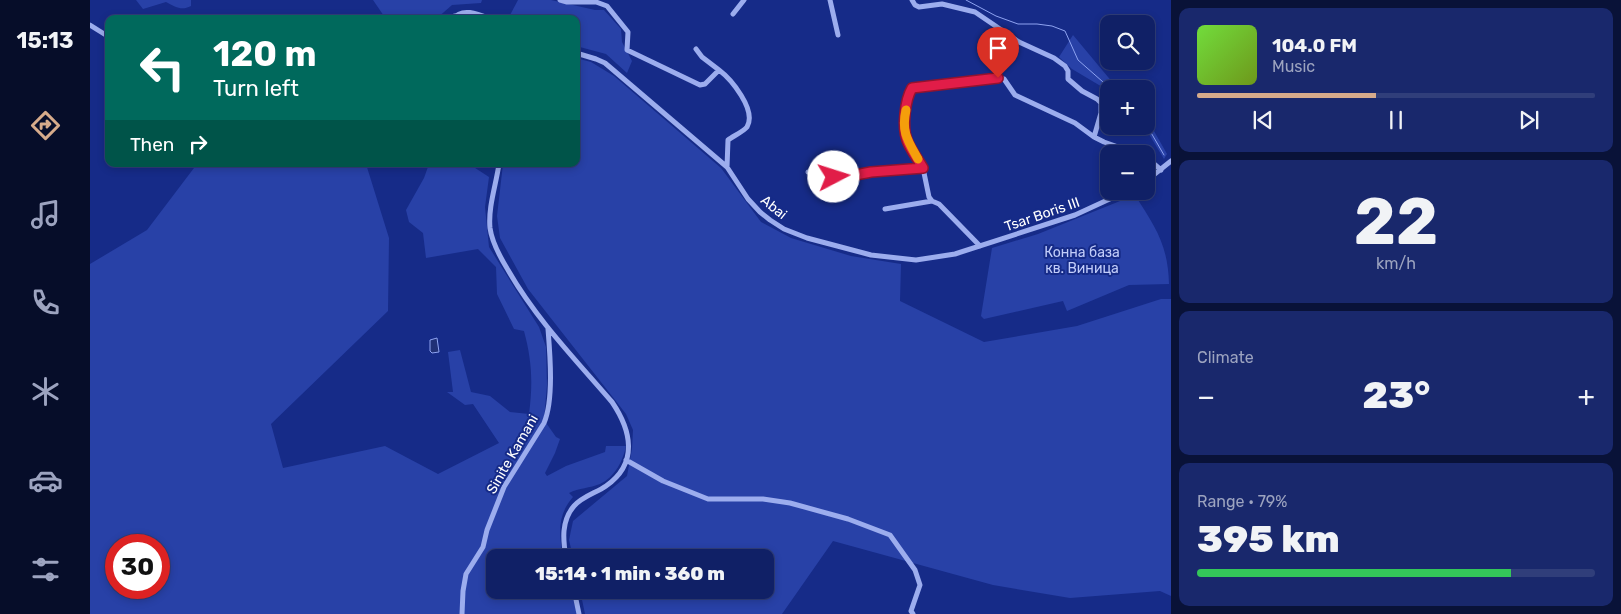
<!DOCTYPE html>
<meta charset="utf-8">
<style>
:root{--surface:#102066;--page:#19286c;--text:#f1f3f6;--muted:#9ca3bf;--line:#303e7a;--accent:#d6ab8b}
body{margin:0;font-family:Rubik,sans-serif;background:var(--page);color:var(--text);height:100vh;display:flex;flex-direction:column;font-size:19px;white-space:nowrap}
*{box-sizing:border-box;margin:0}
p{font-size:16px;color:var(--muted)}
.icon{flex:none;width:28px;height:28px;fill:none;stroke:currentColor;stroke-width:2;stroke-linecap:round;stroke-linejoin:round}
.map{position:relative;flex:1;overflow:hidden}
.side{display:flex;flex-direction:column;gap:8px;padding:8px;background:#091238;width:450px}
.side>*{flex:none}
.banner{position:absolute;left:15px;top:15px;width:475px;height:152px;border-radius:10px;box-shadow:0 2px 8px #0003,0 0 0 1px var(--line);background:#00695c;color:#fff;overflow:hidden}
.buttons{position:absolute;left:1010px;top:15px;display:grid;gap:10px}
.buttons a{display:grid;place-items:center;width:55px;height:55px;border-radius:10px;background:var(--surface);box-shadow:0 2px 8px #0003,0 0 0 1px var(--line);font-size:25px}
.speed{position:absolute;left:15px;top:534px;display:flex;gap:10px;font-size:25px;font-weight:700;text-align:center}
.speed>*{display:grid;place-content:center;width:65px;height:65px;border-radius:50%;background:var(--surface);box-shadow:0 2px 8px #0003,0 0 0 1px var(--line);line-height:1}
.speed .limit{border:8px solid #d22;background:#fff;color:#111}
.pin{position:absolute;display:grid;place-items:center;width:42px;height:42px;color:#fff;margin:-51px -21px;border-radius:50% 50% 50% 0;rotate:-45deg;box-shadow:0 0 5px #0007}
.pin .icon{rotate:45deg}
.me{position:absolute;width:55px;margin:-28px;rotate:85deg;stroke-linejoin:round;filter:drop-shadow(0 0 4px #0008)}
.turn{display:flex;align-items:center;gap:18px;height:105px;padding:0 25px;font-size:22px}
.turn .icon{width:65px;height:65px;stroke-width:2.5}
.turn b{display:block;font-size:35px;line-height:42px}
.then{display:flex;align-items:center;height:48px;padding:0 25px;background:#0003;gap:10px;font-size:19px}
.big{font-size:38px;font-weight:800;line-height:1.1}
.side .card{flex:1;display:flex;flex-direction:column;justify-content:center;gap:8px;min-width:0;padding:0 18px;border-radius:10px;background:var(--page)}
.side .dial{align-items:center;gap:0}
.dial b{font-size:65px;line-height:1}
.song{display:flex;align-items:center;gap:15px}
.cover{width:60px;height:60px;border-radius:8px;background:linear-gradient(135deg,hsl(100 70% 55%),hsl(80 70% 35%))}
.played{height:5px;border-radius:2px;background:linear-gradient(90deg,var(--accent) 45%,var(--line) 45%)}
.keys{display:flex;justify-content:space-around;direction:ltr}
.heat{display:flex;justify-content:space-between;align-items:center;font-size:28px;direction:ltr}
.charge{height:8px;border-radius:4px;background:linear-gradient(90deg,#34c759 79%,var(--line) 0)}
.trip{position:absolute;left:396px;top:549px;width:288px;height:50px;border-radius:10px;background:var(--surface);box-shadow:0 2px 8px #0003,0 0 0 1px var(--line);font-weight:800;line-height:50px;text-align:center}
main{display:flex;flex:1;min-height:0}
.tabs{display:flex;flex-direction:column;width:90px;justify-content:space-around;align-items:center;background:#060d29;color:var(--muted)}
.tabs .icon{width:35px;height:35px}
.tabs .current{color:var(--accent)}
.tabs b{font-size:22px;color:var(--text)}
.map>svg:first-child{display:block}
.green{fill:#2841a7;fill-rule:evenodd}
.water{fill:#203076;stroke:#8ea3f1}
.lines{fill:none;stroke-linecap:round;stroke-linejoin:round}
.stream{stroke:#8ea3f1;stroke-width:1}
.minor{stroke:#9cadee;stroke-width:5}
.route-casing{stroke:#92132f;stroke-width:12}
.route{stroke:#e11d48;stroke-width:9}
.slow{stroke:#f59e0b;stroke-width:9}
.labels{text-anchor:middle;stroke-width:4;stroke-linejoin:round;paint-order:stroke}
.street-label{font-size:14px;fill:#fff;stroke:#162b88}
.park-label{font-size:14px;fill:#c2cdfa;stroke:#162b88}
</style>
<main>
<nav class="tabs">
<b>15:13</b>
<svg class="icon current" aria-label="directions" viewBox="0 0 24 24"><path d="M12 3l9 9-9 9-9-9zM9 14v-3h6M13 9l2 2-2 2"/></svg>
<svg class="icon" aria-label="music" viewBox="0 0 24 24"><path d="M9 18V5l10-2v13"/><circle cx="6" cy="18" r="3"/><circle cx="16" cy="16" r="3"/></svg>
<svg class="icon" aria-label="phone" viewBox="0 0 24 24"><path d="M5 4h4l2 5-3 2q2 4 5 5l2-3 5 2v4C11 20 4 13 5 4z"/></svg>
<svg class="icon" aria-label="climate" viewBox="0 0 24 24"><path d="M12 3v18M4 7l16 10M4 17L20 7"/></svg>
<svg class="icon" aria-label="car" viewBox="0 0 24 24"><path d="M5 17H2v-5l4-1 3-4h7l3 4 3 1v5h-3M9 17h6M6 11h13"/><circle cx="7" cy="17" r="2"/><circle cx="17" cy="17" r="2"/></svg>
<svg class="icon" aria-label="filters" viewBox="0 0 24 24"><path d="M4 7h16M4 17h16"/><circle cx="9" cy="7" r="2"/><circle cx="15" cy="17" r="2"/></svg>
</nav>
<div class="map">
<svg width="1081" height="614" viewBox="0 0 1081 614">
<rect width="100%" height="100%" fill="#162b88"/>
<path class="green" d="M46,0H101V6C91,11 86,7 76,2L53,9Z
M283,0H392L391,3L362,5L346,19H296Z
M428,0H461L505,10H514L531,29L532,42L542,61L537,73L516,54L486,46V19L419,17Z
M983,35L1028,89H1019V91L982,69L969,57Z
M486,58L501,62L524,76L631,168L671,222L701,238L761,256L811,264L810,301L894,342L987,326L1071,299H1081V596L1070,591L980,598L903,585L743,541L692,614H495L490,590H675V558L483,557L479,540L483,521L537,476L542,449L543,430L536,414L438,289L410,238L407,216L413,164H486Z
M1056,119L1060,124L1077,154L1074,159L1054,126H1056Z
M107,164H276L299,238L298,311L181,424L193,468L295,446L348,474L409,443L383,404L375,405L357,392H363L358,352L370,350L381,392L400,396L420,412L439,414C443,383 442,361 434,331L424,329L407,294L406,267L388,249L336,258L333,233L319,222L316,210L334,178L339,164H379L399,177L395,207L399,247L449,327L456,347L457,385L454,420L466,437L470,439L465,453L455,473L457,476L476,466L515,452L516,446H536C533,461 525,477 510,484C500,488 489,488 479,493L483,497C467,515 469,534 473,557L405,558V590H481L487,614H0V264L57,230ZM26,545H69V588H26Z
M1045,195C1065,227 1078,244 1079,284L1039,285L977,311L973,301L894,319L891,316L902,248L948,234Z"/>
<path class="water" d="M347,338L349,352L342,353L340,351V340Z"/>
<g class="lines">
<path class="stream" d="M876,0L906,16L928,24H947L962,26L975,31L988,60L1021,89
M1056,124L1074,155"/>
<path class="minor" d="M470,0L477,2H506L517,6L538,32L537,50L610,85L615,84L629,70C641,79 667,110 657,127C653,132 643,136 638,140L637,167
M740,0L748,35
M822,0L825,5L829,7L852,4L885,12L929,42L964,58L975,66L978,71V79L992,91L1007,99L1011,103V113L1004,137L1014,142L1048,154
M643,14L654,0
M355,19L365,16
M363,19C372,7 388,14 400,19
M0,25L19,37
M606,49L612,57L629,70
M486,53L506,59L515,63L637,167L658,199L670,212L680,220L694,229L717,238L781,255L826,260L865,254L985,215L1037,191
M1056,157L1071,170
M409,164C406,185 398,207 400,228C402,243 410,257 418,270C446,319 485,359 522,402C541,430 549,463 516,486C506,493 493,496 484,506C471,521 473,540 476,558
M718,172L755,177L781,172L833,168
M1056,181L1081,161
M795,209L842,201
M890,246L849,204L842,201L839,197L833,168L817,141L816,136L815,114L821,89L908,78L914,79L925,95L985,123L1004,137
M536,460L573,481L618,499H673L700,503L758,519L800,535L825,570L830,585L821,611L823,614
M484,590L489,614
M372,614L373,591L376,574L393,547L397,530L414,487L454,423C464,400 460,354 458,329"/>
</g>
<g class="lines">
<defs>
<path id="route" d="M744,177H755L781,172L833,168C828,159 820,149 817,140C812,127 815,100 822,88L908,78"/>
</defs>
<use href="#route" class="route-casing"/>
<use href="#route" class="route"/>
<path class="slow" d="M816,110C811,132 818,141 828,159"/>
</g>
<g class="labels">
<g class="street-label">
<text transform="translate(684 207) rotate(39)" y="5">Abai</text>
<text transform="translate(952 214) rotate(-19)" y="5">Tsar Boris III</text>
<text transform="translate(422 454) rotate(-60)" y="5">Sinite Kamani</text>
</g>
<g class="park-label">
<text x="992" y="257">Конна база<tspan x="992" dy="16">кв. Виница</tspan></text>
</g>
</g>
</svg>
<div class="buttons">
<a><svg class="icon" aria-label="search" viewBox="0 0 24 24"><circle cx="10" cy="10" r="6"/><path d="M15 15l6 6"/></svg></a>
<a>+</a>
<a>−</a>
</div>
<div class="speed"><div class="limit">30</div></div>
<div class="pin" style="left:908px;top:78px;background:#d93025"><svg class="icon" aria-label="arrive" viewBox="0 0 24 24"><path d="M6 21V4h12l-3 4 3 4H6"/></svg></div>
<svg class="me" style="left:744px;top:177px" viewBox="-20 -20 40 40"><circle r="19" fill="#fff"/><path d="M0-13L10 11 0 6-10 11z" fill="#e11d48"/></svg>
<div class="trip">15:14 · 1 min · 360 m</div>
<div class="banner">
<div class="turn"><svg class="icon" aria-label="left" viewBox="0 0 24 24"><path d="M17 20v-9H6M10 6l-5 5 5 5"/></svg><div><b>120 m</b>Turn left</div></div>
<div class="then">Then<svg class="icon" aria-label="right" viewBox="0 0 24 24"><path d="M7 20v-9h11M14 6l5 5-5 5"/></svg></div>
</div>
</div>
<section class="side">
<div class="card">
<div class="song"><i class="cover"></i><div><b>104.0 FM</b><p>Music</p></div></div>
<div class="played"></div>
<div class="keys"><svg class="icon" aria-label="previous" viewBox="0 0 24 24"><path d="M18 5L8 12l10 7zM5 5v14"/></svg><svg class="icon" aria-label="pause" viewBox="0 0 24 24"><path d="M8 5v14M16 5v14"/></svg><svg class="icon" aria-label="next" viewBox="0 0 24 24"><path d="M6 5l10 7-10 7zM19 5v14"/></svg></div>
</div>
<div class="card dial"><b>22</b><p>km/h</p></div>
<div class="card"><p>Climate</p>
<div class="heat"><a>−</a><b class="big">23°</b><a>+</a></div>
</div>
<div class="card"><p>Range · 79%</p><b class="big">395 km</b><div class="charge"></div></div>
</section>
</main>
